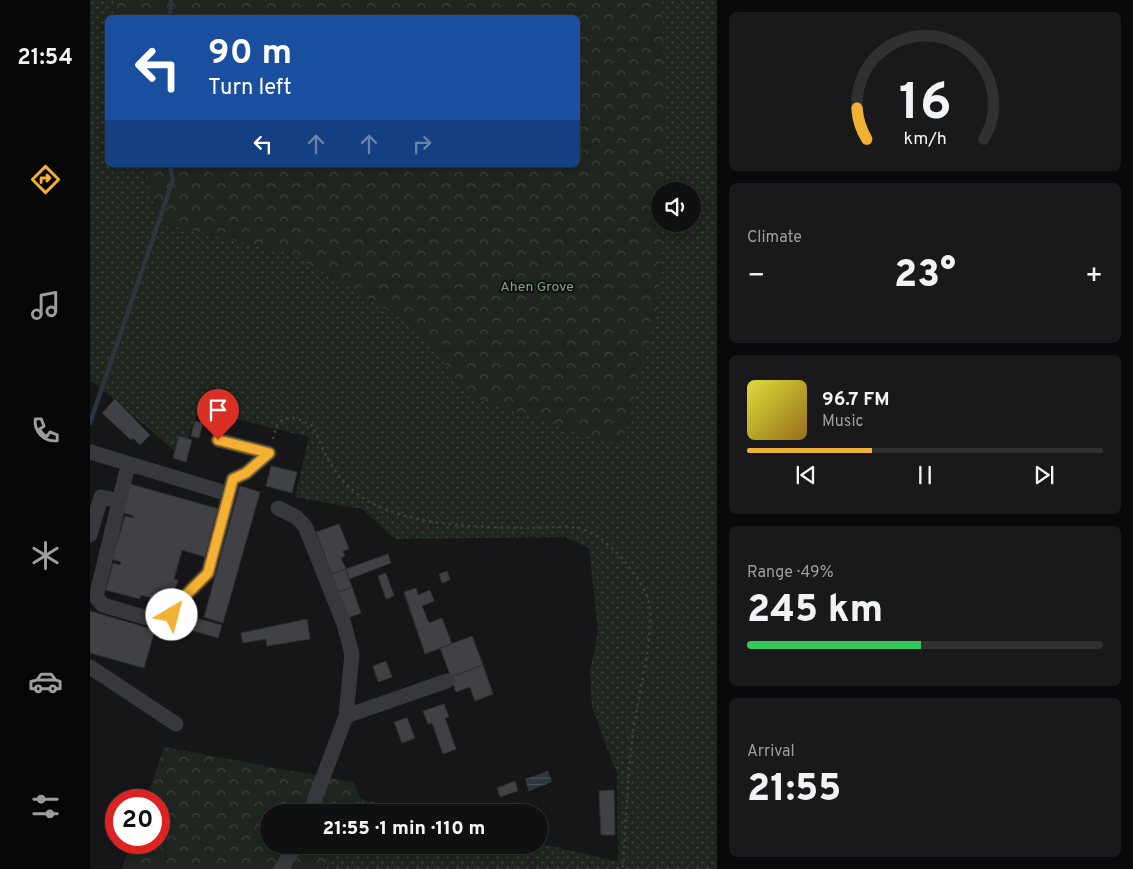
<!DOCTYPE html>
<meta charset="utf-8">
<style>
:root{--surface:#101012;--page:#19191b;--text:#f1f3f6;--muted:#9c9d9f;--line:#303032;--accent:#f2b134}
body{margin:0;font-family:Overpass,sans-serif;background:var(--page);color:var(--text);height:100vh;display:flex;flex-direction:column;font-size:19px;white-space:nowrap}
*{box-sizing:border-box;margin:0}
p{font-size:16px;color:var(--muted)}
.icon{flex:none;width:28px;height:28px;fill:none;stroke:currentColor;stroke-width:2;stroke-linecap:round;stroke-linejoin:round}
.map{position:relative;flex:1;overflow:hidden}
.sheet{display:flex;flex-direction:column;gap:12px;padding:12px;background:#09090a;width:416px}
.sheet>*{flex:none}
.hud{position:absolute;left:15px;top:15px;width:475px;height:152px;border-radius:8px;box-shadow:0 2px 12px #0003,0 0 0 1px var(--line);background:#1a4fa0;color:#fff;overflow:hidden}
.controls{position:absolute;left:561px;top:182px;display:grid;gap:10px}
.controls a{display:grid;place-items:center;width:50px;height:50px;border-radius:50%;background:var(--surface);box-shadow:0 2px 12px #0003,0 0 0 1px var(--line);font-size:25px}
.speed{position:absolute;left:15px;top:789px;display:flex;gap:10px;font-size:25px;font-weight:700;text-align:center}
.speed>*{display:grid;place-content:center;width:65px;height:65px;border-radius:50%;background:var(--surface);box-shadow:0 2px 12px #0003,0 0 0 1px var(--line);line-height:1}
.speed .limit{border:8px solid #d22;background:#fff;color:#111}
.pin{position:absolute;display:grid;place-items:center;width:42px;height:42px;color:#fff;margin:-51px -21px;border-radius:50% 50% 50% 0;rotate:-45deg;box-shadow:0 0 5px #0007}
.pin .icon{rotate:45deg}
.me{position:absolute;width:55px;margin:-28px;rotate:37deg;stroke-linejoin:round;filter:drop-shadow(0 0 4px #0008)}
.turn{display:flex;align-items:center;gap:18px;height:105px;padding:0 20px;font-size:22px}
.turn .icon{width:65px;height:65px;stroke-width:2.5}
.turn b{display:block;font-size:35px;line-height:42px}
.lanes{display:flex;align-items:center;height:48px;padding:0 20px;background:#0003;justify-content:center;gap:25px;direction:ltr}
.lanes .off{opacity:.35}
.big{font-size:38px;font-weight:800;line-height:1.1}
.sheet .tile{flex:1;display:flex;flex-direction:column;justify-content:center;gap:8px;min-width:0;padding:0 18px;border-radius:8px;background:var(--page)}
.sheet .dial{align-items:center;gap:0}
.dial svg{height:130px;overflow:visible;fill:none;stroke:var(--line);stroke-width:7;stroke-linecap:round;text-anchor:middle}
.dial text{fill:var(--text);stroke:none}
.song{display:flex;align-items:center;gap:15px}
.cover{width:60px;height:60px;border-radius:8px;background:linear-gradient(135deg,hsl(60 70% 55%),hsl(40 70% 35%))}
.played{height:5px;border-radius:2px;background:linear-gradient(90deg,var(--accent) 35%,var(--line) 35%)}
.keys{display:flex;justify-content:space-around;direction:ltr}
.heat{display:flex;justify-content:space-between;align-items:center;font-size:28px;direction:ltr}
.charge{height:8px;border-radius:4px;background:linear-gradient(90deg,#34c759 49%,var(--line) 0)}
.trip{position:absolute;left:170px;top:804px;width:288px;height:50px;border-radius:25px;background:var(--surface);box-shadow:0 2px 12px #0003,0 0 0 1px var(--line);font-weight:800;line-height:50px;text-align:center}
main{display:flex;flex:1;min-height:0}
.tab-bar{display:flex;flex-direction:column;width:90px;justify-content:space-around;align-items:center;background:#060607;color:var(--muted)}
.tab-bar .icon{width:35px;height:35px}
.tab-bar .current{color:var(--accent)}
.tab-bar b{font-size:22px;color:var(--text)}
.map>svg:first-child{display:block}
.grass{fill:url(#grass-dots)}
.forest{fill:url(#forest-crowns)}
.water{fill:url(#water-rules)}
.lines{fill:none;stroke-linecap:round;stroke-linejoin:round}
.stream{stroke:#2c353c;stroke-width:4.5}
.building{fill:#404145;stroke:#303034}
.path{stroke:#3d3f44;stroke-width:2.5;stroke-dasharray:2.5 4;stroke-linecap:butt}
.minor{stroke:#37383d;stroke-width:15}
.route-casing{stroke:#9d7322;stroke-width:12}
.route{stroke:#f2b134;stroke-width:9}
.labels{text-anchor:middle;stroke-width:4;stroke-linejoin:round;paint-order:stroke}
.park-label{font-size:14px;fill:#7fa381;stroke:#111113}
</style>
<main>
<nav class="tab-bar">
<b>21:54</b>
<svg class="icon current" aria-label="directions" viewBox="0 0 24 24"><path d="M12 3l9 9-9 9-9-9zM9 14v-3h6M13 9l2 2-2 2"/></svg>
<svg class="icon" aria-label="music" viewBox="0 0 24 24"><path d="M9 18V5l10-2v13"/><circle cx="6" cy="18" r="3"/><circle cx="16" cy="16" r="3"/></svg>
<svg class="icon" aria-label="phone" viewBox="0 0 24 24"><path d="M5 4h4l2 5-3 2q2 4 5 5l2-3 5 2v4C11 20 4 13 5 4z"/></svg>
<svg class="icon" aria-label="climate" viewBox="0 0 24 24"><path d="M12 3v18M4 7l16 10M4 17L20 7"/></svg>
<svg class="icon" aria-label="car" viewBox="0 0 24 24"><path d="M5 17H2v-5l4-1 3-4h7l3 4 3 1v5h-3M9 17h6M6 11h13"/><circle cx="7" cy="17" r="2"/><circle cx="17" cy="17" r="2"/></svg>
<svg class="icon" aria-label="filters" viewBox="0 0 24 24"><path d="M4 7h16M4 17h16"/><circle cx="9" cy="7" r="2"/><circle cx="15" cy="17" r="2"/></svg>
</nav>
<div class="map">
<svg width="627" height="869" viewBox="0 0 627 869">
<defs>
<pattern id="grass-dots" width="8" height="8" patternUnits="userSpaceOnUse" patternTransform="scale(1.25)"><rect width="8" height="8" fill="#1e261f"/><path d="M2 2h.1M6 6h.1" fill="none" stroke="#3c433d" stroke-width="1.8" stroke-linecap="round"/></pattern>
<pattern id="forest-crowns" width="20" height="18" patternUnits="userSpaceOnUse" patternTransform="scale(1.25)"><rect width="20" height="18" fill="#1e261f"/><path d="M2 6a3 3 0 1 1 6 0M12 15a3 3 0 1 1 6 0" fill="none" stroke="#3c433d"/></pattern>
<pattern id="water-rules" width="6" height="5" patternUnits="userSpaceOnUse" patternTransform="scale(1.25)"><rect width="6" height="5" fill="#2c353c"/><path d="M0 2.5h6" fill="none" stroke="#485056"/></pattern>
</defs>
<rect width="100%" height="100%" fill="#161618"/>
<path class="grass" d="M0,0H24L27,17L18,18V165H56L67,222L202,254L241,275L329,329L379,396L567,311L572,224H602V191H574L572,0H627V869H236L248,845H449V843L528,862L527,774L502,707L500,671L508,631L499,548L475,537L305,539L272,509L205,497L219,437L109,410L90,455L3,382H0Z
M271,799L326,812H264Z"/>
<path class="forest" d="M24,0H572L575,166L574,191H570L572,224L567,311L531,446L379,396L329,329L202,254L67,222L56,165H488V18H27Z
M74,747L263,782L271,799L264,812H179V845H248L236,869H32L41,843L69,842V800H56Z"/>
<path class="water" d="M458,771L462,782L439,791L435,779Z"/>
<g class="lines">
<path class="stream" d="M80,18L81,0
M0,423L83,180L80,165"/>
</g>
<path class="building" d="M25,399L60,435L50,445L43,438L41,440L12,413Z
M105,421L113,423L109,438L101,436Z
M89,436L102,440L96,462L83,458Z
M181,466L207,472L202,493L176,486Z
M40,484L129,509L115,557L92,550L84,579L88,580L81,604L51,595L50,599L16,590L23,563L30,565L31,562L22,559L35,516L43,518L44,516L32,512Z
M150,486L170,492L133,623L114,617Z
M249,524L259,549L253,551L255,556L251,558L256,569L242,574L226,532Z
M298,554L301,563L259,579L256,569Z
M256,569L262,587L248,592L242,574Z
M357,571L360,580L352,583L349,574Z
M296,573L304,596L296,599L288,576Z
M262,587L271,613L258,618L248,592Z
M326,588L328,595L340,590L344,601L332,606L339,623L352,618L362,644L335,654L314,592Z
M0,611L65,630L54,668L0,653Z
M90,614L132,625L128,638L86,626Z
M217,619L220,639L177,646L176,639L153,643L151,633Z
M382,636L393,665L361,677L350,648Z
M296,661L302,677L288,682L283,666Z
M393,665L403,694L385,701L380,687L366,692L361,677Z
M354,704L359,717L355,718L366,749L353,754L342,723L338,724L333,711Z
M317,718L325,738L312,743L304,722Z
M425,781L428,791L410,797L407,788Z
M524,790L525,835H511L509,791Z"/>
<g class="lines">
<path class="path" d="M183,439L187,425L193,419L206,418L223,426C233,450 243,475 265,492C308,527 387,527 440,528C455,528 473,525 489,528C514,533 554,578 559,603C565,635 547,699 543,733C537,778 536,824 533,869"/>
<path class="minor" d="M128,440L179,453L156,473L143,479L139,494
M0,452L139,494L118,573L86,605L78,624L13,605L6,597L38,465
M188,508L206,517L215,526L254,624L262,654L256,716L220,812
M0,535L11,497L29,501
M0,667L86,724
M256,716L357,681
M191,869L206,845"/>
</g>
<g class="lines">
<defs>
<path id="route" d="M82,615L86,605L118,573L143,479L156,473L179,453L128,440"/>
</defs>
<use href="#route" class="route-casing"/>
<use href="#route" class="route"/>
</g>
<g class="labels">
<g class="park-label">
<text x="447" y="291">Ahen Grove</text>
</g>
</g>
</svg>
<div class="controls">
<a><svg class="icon" aria-label="sound" viewBox="0 0 24 24"><path d="M4 9h4l5-4v14l-5-4H4zM17 9q2 3 0 6"/></svg></a>
</div>
<div class="speed"><div class="limit">20</div></div>
<div class="pin" style="left:128px;top:440px;background:#d93025"><svg class="icon" aria-label="arrive" viewBox="0 0 24 24"><path d="M6 21V4h12l-3 4 3 4H6"/></svg></div>
<svg class="me" style="left:82px;top:615px" viewBox="-20 -20 40 40"><circle r="19" fill="#fff"/><path d="M0-13L10 11 0 6-10 11z" fill="#f2b134"/></svg>
<div class="trip">21:55 · 1 min · 110 m</div>
<div class="hud">
<div class="turn"><svg class="icon" aria-label="left" viewBox="0 0 24 24"><path d="M17 20v-9H6M10 6l-5 5 5 5"/></svg><div><b>90 m</b>Turn left</div></div>
<div class="lanes"><svg class="icon" aria-label="left" viewBox="0 0 24 24"><path d="M17 20v-9H6M10 6l-5 5 5 5"/></svg><svg class="icon off" aria-label="ahead" viewBox="0 0 24 24"><path d="M12 20V5M6 11l6-6 6 6"/></svg><svg class="icon off" aria-label="ahead" viewBox="0 0 24 24"><path d="M12 20V5M6 11l6-6 6 6"/></svg><svg class="icon off" aria-label="right" viewBox="0 0 24 24"><path d="M7 20v-9h11M14 6l5 5-5 5"/></svg></div>
</div>
</div>
<section class="sheet">
<div class="tile dial"><svg viewBox="0 0 100 80">
<path d="M14 69A42 42 0 1 1 86 69"/>
<path d="M14 69A42 42 0 0 1 8 50" stroke="#f2b134"/>
<text x="50" y="56" font-size="32" font-weight="700">16</text>
<text x="50" y="72" font-size="11">km/h</text>
</svg></div>
<div class="tile"><p>Climate</p>
<div class="heat"><a>−</a><b class="big">23°</b><a>+</a></div>
</div>
<div class="tile">
<div class="song"><i class="cover"></i><div><b>96.7 FM</b><p>Music</p></div></div>
<div class="played"></div>
<div class="keys"><svg class="icon" aria-label="previous" viewBox="0 0 24 24"><path d="M18 5L8 12l10 7zM5 5v14"/></svg><svg class="icon" aria-label="pause" viewBox="0 0 24 24"><path d="M8 5v14M16 5v14"/></svg><svg class="icon" aria-label="next" viewBox="0 0 24 24"><path d="M6 5l10 7-10 7zM19 5v14"/></svg></div>
</div>
<div class="tile"><p>Range · 49%</p><b class="big">245 km</b><div class="charge"></div></div>
<div class="tile"><p>Arrival</p><b class="big">21:55</b></div>
</section>
</main>
